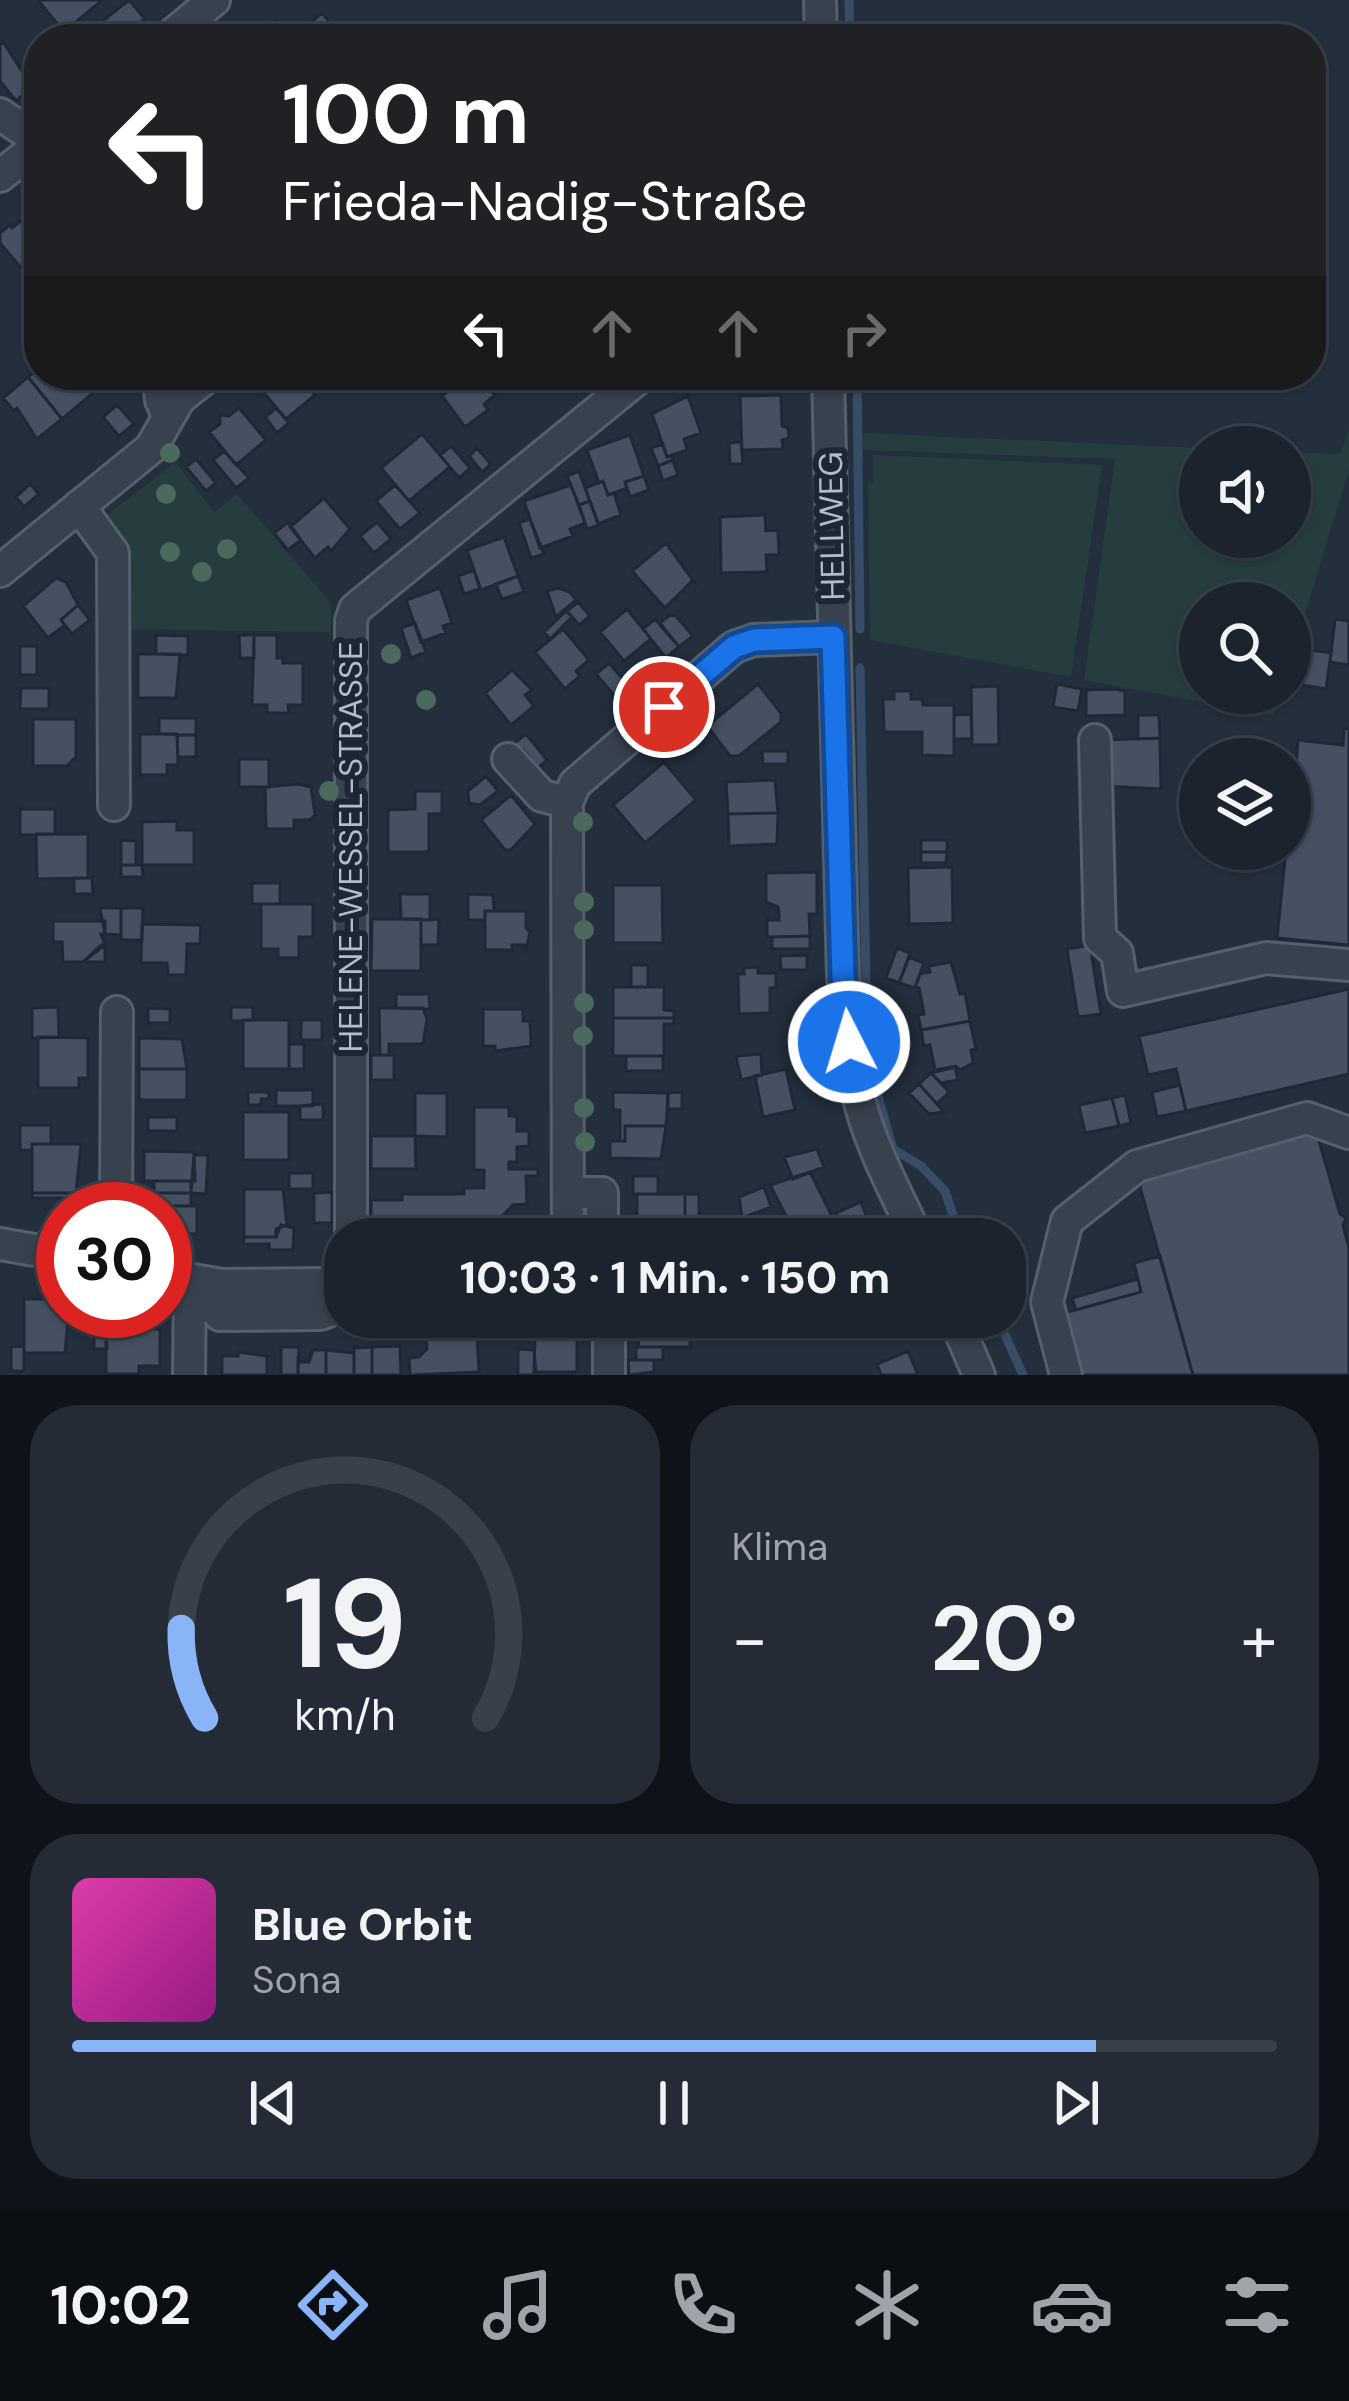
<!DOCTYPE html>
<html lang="de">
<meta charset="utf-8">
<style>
:root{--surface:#1b232e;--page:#242b36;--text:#f1f3f6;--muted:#a0a4aa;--line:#39404a;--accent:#8ab4f8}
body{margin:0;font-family:"DM Sans",sans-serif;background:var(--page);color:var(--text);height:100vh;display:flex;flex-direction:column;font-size:45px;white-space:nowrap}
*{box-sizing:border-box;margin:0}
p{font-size:39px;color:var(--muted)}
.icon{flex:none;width:66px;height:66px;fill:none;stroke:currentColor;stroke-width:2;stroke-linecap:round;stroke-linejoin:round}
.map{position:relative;height:1375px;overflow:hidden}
.side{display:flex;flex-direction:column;gap:30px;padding:30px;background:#0f1319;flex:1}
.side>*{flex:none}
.banner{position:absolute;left:24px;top:24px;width:1302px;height:366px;border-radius:48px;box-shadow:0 3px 9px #0004,0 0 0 3px var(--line);background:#202124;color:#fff;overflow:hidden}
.tools{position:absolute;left:1179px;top:426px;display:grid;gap:24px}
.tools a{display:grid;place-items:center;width:132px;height:132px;border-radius:50%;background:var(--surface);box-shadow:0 3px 9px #0004,0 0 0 3px var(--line);font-size:60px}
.speed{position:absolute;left:36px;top:1182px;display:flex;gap:24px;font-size:60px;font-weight:700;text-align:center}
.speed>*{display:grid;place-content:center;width:156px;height:156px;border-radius:50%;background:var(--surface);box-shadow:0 3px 9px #0004,0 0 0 3px var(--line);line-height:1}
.speed .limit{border:18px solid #d22;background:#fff;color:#111}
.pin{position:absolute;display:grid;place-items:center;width:102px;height:102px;color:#fff;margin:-51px;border:6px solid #fff;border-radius:50%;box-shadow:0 3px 12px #0007}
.me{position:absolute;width:132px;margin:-66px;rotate:355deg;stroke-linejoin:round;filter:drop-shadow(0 0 9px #0008)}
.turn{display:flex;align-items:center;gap:42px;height:252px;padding:0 60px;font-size:54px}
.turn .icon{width:156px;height:156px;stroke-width:2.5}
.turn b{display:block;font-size:84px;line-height:102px}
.lanes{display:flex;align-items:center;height:114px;padding:0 60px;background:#0003;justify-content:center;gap:60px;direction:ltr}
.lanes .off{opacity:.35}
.big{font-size:90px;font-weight:700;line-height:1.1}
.side .card{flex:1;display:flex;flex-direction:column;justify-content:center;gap:18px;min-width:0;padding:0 42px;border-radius:48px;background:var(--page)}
.side .dial{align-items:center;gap:0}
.dial svg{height:312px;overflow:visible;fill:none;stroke:var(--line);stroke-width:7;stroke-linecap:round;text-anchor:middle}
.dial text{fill:var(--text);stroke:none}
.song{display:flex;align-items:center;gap:36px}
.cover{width:144px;height:144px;border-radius:18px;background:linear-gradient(135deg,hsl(320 70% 55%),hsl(310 70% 35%))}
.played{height:12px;border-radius:6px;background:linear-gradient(90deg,var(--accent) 85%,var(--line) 85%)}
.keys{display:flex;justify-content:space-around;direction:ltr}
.heat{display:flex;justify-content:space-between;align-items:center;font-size:66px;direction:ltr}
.side .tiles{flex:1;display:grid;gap:30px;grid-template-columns:1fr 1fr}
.card:last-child{grid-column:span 2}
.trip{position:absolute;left:324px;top:1218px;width:702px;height:120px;border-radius:48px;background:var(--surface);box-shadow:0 3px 9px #0004,0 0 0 3px var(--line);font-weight:700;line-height:120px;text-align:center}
.tab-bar{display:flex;height:192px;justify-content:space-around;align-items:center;background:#0b0e12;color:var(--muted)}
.tab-bar .icon{width:84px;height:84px}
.tab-bar .selected{color:var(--accent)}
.tab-bar b{font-size:54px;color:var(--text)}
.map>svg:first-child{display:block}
.green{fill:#263c3f}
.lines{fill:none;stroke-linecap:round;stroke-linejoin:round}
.stream{stroke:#394c67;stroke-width:9}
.building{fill:#455162;stroke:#1f2835;stroke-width:3}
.minor-casing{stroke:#565f6c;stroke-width:36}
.minor{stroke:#38414e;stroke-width:30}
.tree{fill:#4b6a5d}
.route-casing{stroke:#114b97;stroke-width:30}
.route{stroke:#1a73e8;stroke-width:21}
.labels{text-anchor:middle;stroke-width:12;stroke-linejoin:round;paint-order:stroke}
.street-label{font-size:33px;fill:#b4bcc9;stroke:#1d2633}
</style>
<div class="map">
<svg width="1349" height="1375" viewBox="0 0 1349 1375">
<rect width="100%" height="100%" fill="#242f3e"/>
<path class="green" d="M1349,429V469L1290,664V603H1200V693H1281L1274,715L1084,680L1115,459L863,450V433L1200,448V537H1290V452L1340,454Z
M873,455L1102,465L1071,677L870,640L868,483L873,482Z
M175,462L214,512L237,494L331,603V632L122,629L105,517Z"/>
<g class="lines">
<path class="stream" d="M849,0L850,39
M857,375L860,629
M860,668L866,984
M875,1086L893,1149L921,1166L945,1191L961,1239
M997,1317L1023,1375"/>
</g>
<path class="building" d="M38,0H100L101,1L64,32Z
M129,0L145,19L118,39L104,20Z
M322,13L344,39H290Z
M275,20L290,39H255Z
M643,27H709V39H644Z
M3,42L22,71L39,58V107L35,110L23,95L16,101L0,81V44Z
M39,194V268L29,277L0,243V233L10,225L12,228L35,209L29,202Z
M39,368V375H67L70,379L77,375L92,394L62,419L28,377Z
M273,375H298L315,395L286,419L258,386Z
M467,375H476L495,395L484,404L488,410L465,427L442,396Z
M522,375H564V380L522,381Z
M28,377L62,419L37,439L17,408L14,411L3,398Z
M781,395L782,426L788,428L789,438L782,440L783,449L742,450L740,396Z
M688,396L701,433L684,439L687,450L667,457L652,414Z
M117,405L134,424L119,436L103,417Z
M239,408L266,440L236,465L209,432L220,424V415L229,416Z
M276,408L289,423L277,433L265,417Z
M422,434L450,467L409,501L381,468Z
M630,435L644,476L625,482L627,488L608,495L603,481L599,483L587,450Z
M741,442L743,464H730L729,443Z
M663,444L667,457L672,455L673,460L658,466L651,448Z
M451,446L470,468L459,478L440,455Z
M477,448L491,464L482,472L469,456Z
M224,451L249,478L236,488L213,460Z
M196,459L216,483L206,491L186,467Z
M673,460L678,475L663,481L658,466Z
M579,471L590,501L579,505L567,476Z
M644,476L649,490L630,497L625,482Z
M603,481L608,495L614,493L621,515L598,524L585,488Z
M30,484L39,494L24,507L16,497Z
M395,485L420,513L400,529L376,501Z
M571,485L585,523L570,529L573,536L540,548L524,501Z
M324,498L350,529L331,551L328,547L315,558L290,527Z
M590,501L599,525L587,529L579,505Z
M765,515L766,531L778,530L779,555H766L767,572L721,573L720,517Z
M530,519L544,554L531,558L519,523Z
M288,522L301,540L288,550L274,533Z
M377,522L391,539L374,553L360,536Z
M504,537L518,576L481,590L467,550Z
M666,543L695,583L691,582L665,608L632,571Z
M474,570L480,589L464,594L458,576Z
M518,576L524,592L502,599L496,584Z
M56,578L66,582L78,605L61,620L65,625L48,638L23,606Z
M440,588L452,623L443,626L446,633L421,642L406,600Z
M558,588L570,592L576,600L556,617L547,591Z
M578,602L590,616L579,625L567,611Z
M78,605L90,620L72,634L61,620Z
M627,609L651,639L624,661L600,632Z
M566,611L572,617L550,639L544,632Z
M670,615L676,616L693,636L679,647L660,623Z
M655,619L679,647L666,658L643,629Z
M1335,619L1349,621V665L1330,662Z
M415,623L426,652L411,658L401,628Z
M563,629L589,660L576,671L580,676L565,689L535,652Z
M156,635L188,636V655L156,654Z
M239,635H254V658H240Z
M254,635H277V658H283V663H303V705H288L289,713H267V705H252Z
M20,646H37V675H20Z
M1311,650L1331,653L1326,689L1302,685L1305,660L1309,661Z
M138,654H180L176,698H138Z
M609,663L631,688L617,699L596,674Z
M512,670L532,690L525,695L534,706L511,725L485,693Z
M758,684L781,713V722L739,756H730L707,726Z
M1057,684L1082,689L1078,711L1053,707Z
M998,686L999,745H972L971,687Z
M21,688H49V709H20Z
M1114,689L1125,691V715L1086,716V690Z
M894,691H911V699H922L923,705H954V756L922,755V732H884L883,699H894Z
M971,714L972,739H954V715Z
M1138,715H1159L1160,738L1138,739Z
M159,718H196V735L159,734Z
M33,719H76V757L67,766H33Z
M1344,728L1349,729V945L1277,938L1286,849H1290L1298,740L1343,745Z
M140,734H177L178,765H167V775H140Z
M526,734L547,760L538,768L523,750L519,754L512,745Z
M177,735H196V757H178Z
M1160,738L1161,789L1103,786L1102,740Z
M762,751H788V764H763Z
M239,759H269V787H239Z
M664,762L696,800L645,843L613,805Z
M486,776L498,791L480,805L469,803L468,791Z
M775,780L778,813L728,814L726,782Z
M297,784L311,787L315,815L310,820H294V829H266L265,787Z
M415,791H442V814H429V852H388V810L415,809Z
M511,795L535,824L511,850H505L481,820Z
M20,809H55V834L20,835Z
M778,813L777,844L729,846L728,814Z
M177,821V830H194V865H142V822Z
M36,834H88V878L37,879Z
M121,840L136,841V865H121Z
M921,840H947V852H921Z
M921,852H947L946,863H921Z
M121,865H142L143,877H121Z
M952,867L953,923L909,924L908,868Z
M817,872V914H809L810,936L767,937V916L768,920H779V916L778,907L766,902V873Z
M74,878H92L93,894H74Z
M252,883H280V904H252Z
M613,885H662L663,943H613Z
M400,894H430V920L401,919Z
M468,894L493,895L494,911H485V920H468Z
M261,904H313V937H299V958H278V949H261Z
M100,908H121V935L105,934Z
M121,908H143L142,940H121Z
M485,911H526V928L530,932L526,950L524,945H512V950H485Z
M372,919H421V971H371Z
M439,919L438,945H421V920Z
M53,921H105V934H101L105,945L83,962H63L62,942H53Z
M142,924L201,925L200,944H187L186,975H168L167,963H141Z
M810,936V949H772V937Z
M101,945H105V962H83Z
M1090,945L1101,1014L1078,1017L1067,949Z
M897,948L910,953L899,983L886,978Z
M807,955V970H781L780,956Z
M909,957L924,963L915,988L899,983Z
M951,962L960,994L965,993L970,1021L921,1030L918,1015L924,1014L919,988L915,987L920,974L930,972L929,966Z
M631,965H648V987H631Z
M758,967V973H776V988H770V1013L739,1014L738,974H744V968Z
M613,987H664V1010L674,1011V1018H613Z
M1349,989V1074L1186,1111L1176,1069L1148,1075L1139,1036Z
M396,994H429L430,1009L396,1008Z
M58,1007L59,1037L32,1038V1008Z
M231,1007H253V1020L231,1021Z
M148,1008L170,1009V1023H148Z
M379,1008H423L427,1019L423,1044H389V1055H380Z
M483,1009H523V1021H530L531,1046L495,1051V1046H483Z
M613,1018H674V1024H664V1056H613Z
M243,1020H289V1069H243Z
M301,1020H322V1040H301Z
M970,1021L976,1049L971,1050L973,1063L960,1070L956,1066L935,1070L930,1045L924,1046L921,1030Z
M821,1022L822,1043L801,1044L800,1023Z
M38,1037L88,1038V1078H79V1088H38Z
M139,1038L182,1039L187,1069H139Z
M289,1044H304V1069H289Z
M761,1054L762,1075L741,1080L736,1056Z
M371,1055H394V1079L399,1080H371Z
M626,1056H663V1071H626Z
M955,1067L958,1080L941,1083L931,1073Z
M139,1069H187V1100H139Z
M786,1069L795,1110L763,1117L755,1076Z
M931,1073L949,1092L937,1104L919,1084Z
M919,1084L937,1104L944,1112L929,1114L909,1093Z
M1180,1085L1186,1111L1157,1117L1152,1092Z
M276,1090H313V1106H276Z
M248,1092H269V1099H261V1105H248Z
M613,1092L668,1093L666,1126H625V1141H620V1110H613Z
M682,1092V1109H668V1093Z
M415,1093H447V1137L415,1136Z
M1125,1095L1131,1123L1119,1126L1112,1098Z
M1112,1098L1119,1126L1085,1133L1079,1105Z
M323,1104V1120H300V1106Z
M474,1107H509V1116H517V1131H529V1146L517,1147V1162H509V1169H538V1176H526L527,1204L513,1205L500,1218V1231H473V1239H464V1229H457V1237L442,1239L411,1237V1229H404V1239L371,1235V1200H402V1194H464V1188H484V1170H474Z
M243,1112H289V1160H243Z
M148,1117H177V1131H148Z
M20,1125H51V1144H32V1150H20Z
M625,1126H666L661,1159L610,1158V1141H625Z
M1301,1128L1318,1137L1340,1214L1346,1218L1343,1225L1349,1248V1375H1193L1140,1187L1150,1170Z
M371,1136H415L416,1169H371Z
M32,1144H81L76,1193H32Z
M817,1149L824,1167L793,1179L784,1157Z
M144,1151L194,1152L195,1181H144Z
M194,1155H208L206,1194L191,1193Z
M810,1172L832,1216L794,1231L770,1185Z
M289,1173H313V1189H289Z
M633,1176H658V1194H633Z
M154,1181H191V1193H154Z
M764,1187L771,1207L742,1218L739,1197Z
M244,1189H283L287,1225L276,1229V1237H244Z
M332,1192V1223H314V1193Z
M32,1193H76V1198H32Z
M154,1193H191V1206H154Z
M637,1194H685V1227H637Z
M685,1194H699V1227H685Z
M861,1202L869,1223L845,1233L836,1213Z
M144,1206H197V1234H179V1240H165V1209H144Z
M281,1225L294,1228L293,1250H269V1244H243L244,1237H276Z
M637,1227H685V1239H637Z
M1160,1256L1193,1375H1081L1064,1313L1141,1292L1134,1263Z
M1138,1279L1141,1292L1076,1310L1072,1298Z
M24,1299H63L68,1318L65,1353H24Z
M71,1311H94V1324H71Z
M635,1319H690V1347H639Z
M94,1326H106L107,1349H94Z
M106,1328L160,1329V1366H139V1374H106Z
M547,1334L577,1337V1372H534L535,1337H547Z
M477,1335L479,1372L410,1375L409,1358L419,1357L427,1349L426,1338Z
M24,1346V1371H11V1347Z
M400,1346L401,1375H372V1347Z
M281,1347H299L298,1375H281Z
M372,1347V1375H354V1348Z
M636,1347H663V1360H636Z
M518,1349L534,1350L536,1375H518Z
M313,1350H326V1375H298V1356L300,1362H309Z
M326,1350L354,1353V1375H326Z
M908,1351L918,1375H881L877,1364Z
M238,1352L267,1356V1375H222V1356H238Z
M628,1360H654V1372L629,1375Z"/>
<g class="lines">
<defs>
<path id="minor" d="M820,0L821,39
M167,39L214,0
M0,114L39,141
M0,176L39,145
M158,375L161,400L168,416
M828,375L843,977C847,1014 849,1052 857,1090C868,1142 895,1191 918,1239
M79,506L113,553L114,805
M0,571L151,448L179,399L209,375
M1095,740L1100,938L1117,953L1123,991L1266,958L1349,965
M508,759L542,796L567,802
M568,1193H602V1239
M116,1209L117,1012
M351,1239V621L355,609L642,375
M568,1239L567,802L575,784L734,647L754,640L833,637
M0,1244L63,1255
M165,1275L222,1285L321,1284L345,1299
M190,1280L220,1315L320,1314L345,1305
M954,1317L979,1375
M189,1375L190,1280
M609,1375V1317
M1066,1375L1047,1302L1067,1221L1137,1166L1307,1118L1349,1133"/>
</defs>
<use href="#minor" class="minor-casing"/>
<use href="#minor" class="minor"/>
</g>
<g class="tree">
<circle cx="170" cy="453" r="10"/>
<circle cx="166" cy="494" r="10"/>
<circle cx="227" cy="549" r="10"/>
<circle cx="170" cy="552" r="10"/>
<circle cx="202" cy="572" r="10"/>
<circle cx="391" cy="654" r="10"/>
<circle cx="426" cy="700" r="10"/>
<circle cx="329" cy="791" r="10"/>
<circle cx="583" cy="822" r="10"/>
<circle cx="584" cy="902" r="10"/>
<circle cx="584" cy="930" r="10"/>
<circle cx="584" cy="1003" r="10"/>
<circle cx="583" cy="1036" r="10"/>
<circle cx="584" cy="1108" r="10"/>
<circle cx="585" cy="1142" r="10"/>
</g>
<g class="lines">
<defs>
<path id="route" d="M664,707L734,647L754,640L833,637L843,976L849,1042"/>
</defs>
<use href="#route" class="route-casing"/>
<use href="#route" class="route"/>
</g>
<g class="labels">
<g class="street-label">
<text transform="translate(831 526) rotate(-91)" y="12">HELLWEG</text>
<text transform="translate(350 847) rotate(-90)" y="12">HELENE-WESSEL-STRASSE</text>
</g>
</g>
</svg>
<div class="tools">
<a><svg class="icon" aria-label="sound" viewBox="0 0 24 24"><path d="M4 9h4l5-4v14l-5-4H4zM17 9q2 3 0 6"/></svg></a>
<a><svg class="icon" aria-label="search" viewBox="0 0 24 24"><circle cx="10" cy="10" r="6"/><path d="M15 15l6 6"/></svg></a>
<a><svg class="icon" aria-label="layers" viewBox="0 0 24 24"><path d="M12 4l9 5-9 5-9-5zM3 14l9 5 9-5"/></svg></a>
</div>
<div class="speed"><div class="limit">30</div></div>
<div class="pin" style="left:664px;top:707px;background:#d93025"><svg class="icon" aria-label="arrive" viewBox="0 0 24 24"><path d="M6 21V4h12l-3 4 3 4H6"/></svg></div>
<svg class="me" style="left:849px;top:1042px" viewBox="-20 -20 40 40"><circle r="17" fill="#1a73e8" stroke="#fff" stroke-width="3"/><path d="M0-11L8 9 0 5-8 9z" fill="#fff"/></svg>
<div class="trip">10:03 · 1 Min. · 150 m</div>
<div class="banner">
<div class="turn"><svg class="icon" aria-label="left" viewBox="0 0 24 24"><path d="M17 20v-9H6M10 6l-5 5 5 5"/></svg><div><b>100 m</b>Frieda-Nadig-Straße</div></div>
<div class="lanes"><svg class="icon" aria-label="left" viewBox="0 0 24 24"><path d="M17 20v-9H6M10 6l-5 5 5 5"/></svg><svg class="icon off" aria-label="ahead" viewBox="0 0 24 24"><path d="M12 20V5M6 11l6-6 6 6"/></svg><svg class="icon off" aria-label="ahead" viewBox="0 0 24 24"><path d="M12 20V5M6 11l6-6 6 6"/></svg><svg class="icon off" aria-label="right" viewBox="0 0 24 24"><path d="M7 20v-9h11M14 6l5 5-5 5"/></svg></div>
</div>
</div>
<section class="side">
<div class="tiles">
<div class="card dial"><svg viewBox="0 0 100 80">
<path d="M14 69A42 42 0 1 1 86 69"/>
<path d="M14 69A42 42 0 0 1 8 46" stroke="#8ab4f8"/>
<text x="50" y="56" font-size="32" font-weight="700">19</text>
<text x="50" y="72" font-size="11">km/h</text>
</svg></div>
<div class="card"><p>Klima</p>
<div class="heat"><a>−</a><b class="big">20°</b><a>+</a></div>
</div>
<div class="card">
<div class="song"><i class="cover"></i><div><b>Blue Orbit</b><p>Sona</p></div></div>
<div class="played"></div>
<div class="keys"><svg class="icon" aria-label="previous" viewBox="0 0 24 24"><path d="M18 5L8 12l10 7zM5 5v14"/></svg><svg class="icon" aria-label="pause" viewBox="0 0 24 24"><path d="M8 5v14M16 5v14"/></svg><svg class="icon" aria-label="next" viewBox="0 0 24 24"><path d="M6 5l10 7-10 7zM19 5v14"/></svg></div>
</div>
</div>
</section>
<nav class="tab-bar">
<b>10:02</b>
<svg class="icon selected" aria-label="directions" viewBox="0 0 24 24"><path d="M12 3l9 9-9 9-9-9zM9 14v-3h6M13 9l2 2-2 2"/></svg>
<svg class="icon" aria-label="music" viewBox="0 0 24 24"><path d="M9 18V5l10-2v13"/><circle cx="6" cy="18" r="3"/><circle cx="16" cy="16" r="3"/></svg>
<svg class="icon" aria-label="phone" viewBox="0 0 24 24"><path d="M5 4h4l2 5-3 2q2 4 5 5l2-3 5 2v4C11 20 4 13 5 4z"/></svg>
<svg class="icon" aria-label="climate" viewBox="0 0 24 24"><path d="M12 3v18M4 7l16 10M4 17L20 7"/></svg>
<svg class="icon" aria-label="car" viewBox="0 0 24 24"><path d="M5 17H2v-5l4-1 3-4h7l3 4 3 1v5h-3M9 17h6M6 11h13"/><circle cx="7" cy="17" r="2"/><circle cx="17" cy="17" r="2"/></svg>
<svg class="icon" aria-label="filters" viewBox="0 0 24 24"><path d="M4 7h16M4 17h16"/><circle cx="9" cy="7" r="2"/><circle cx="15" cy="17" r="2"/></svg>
</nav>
